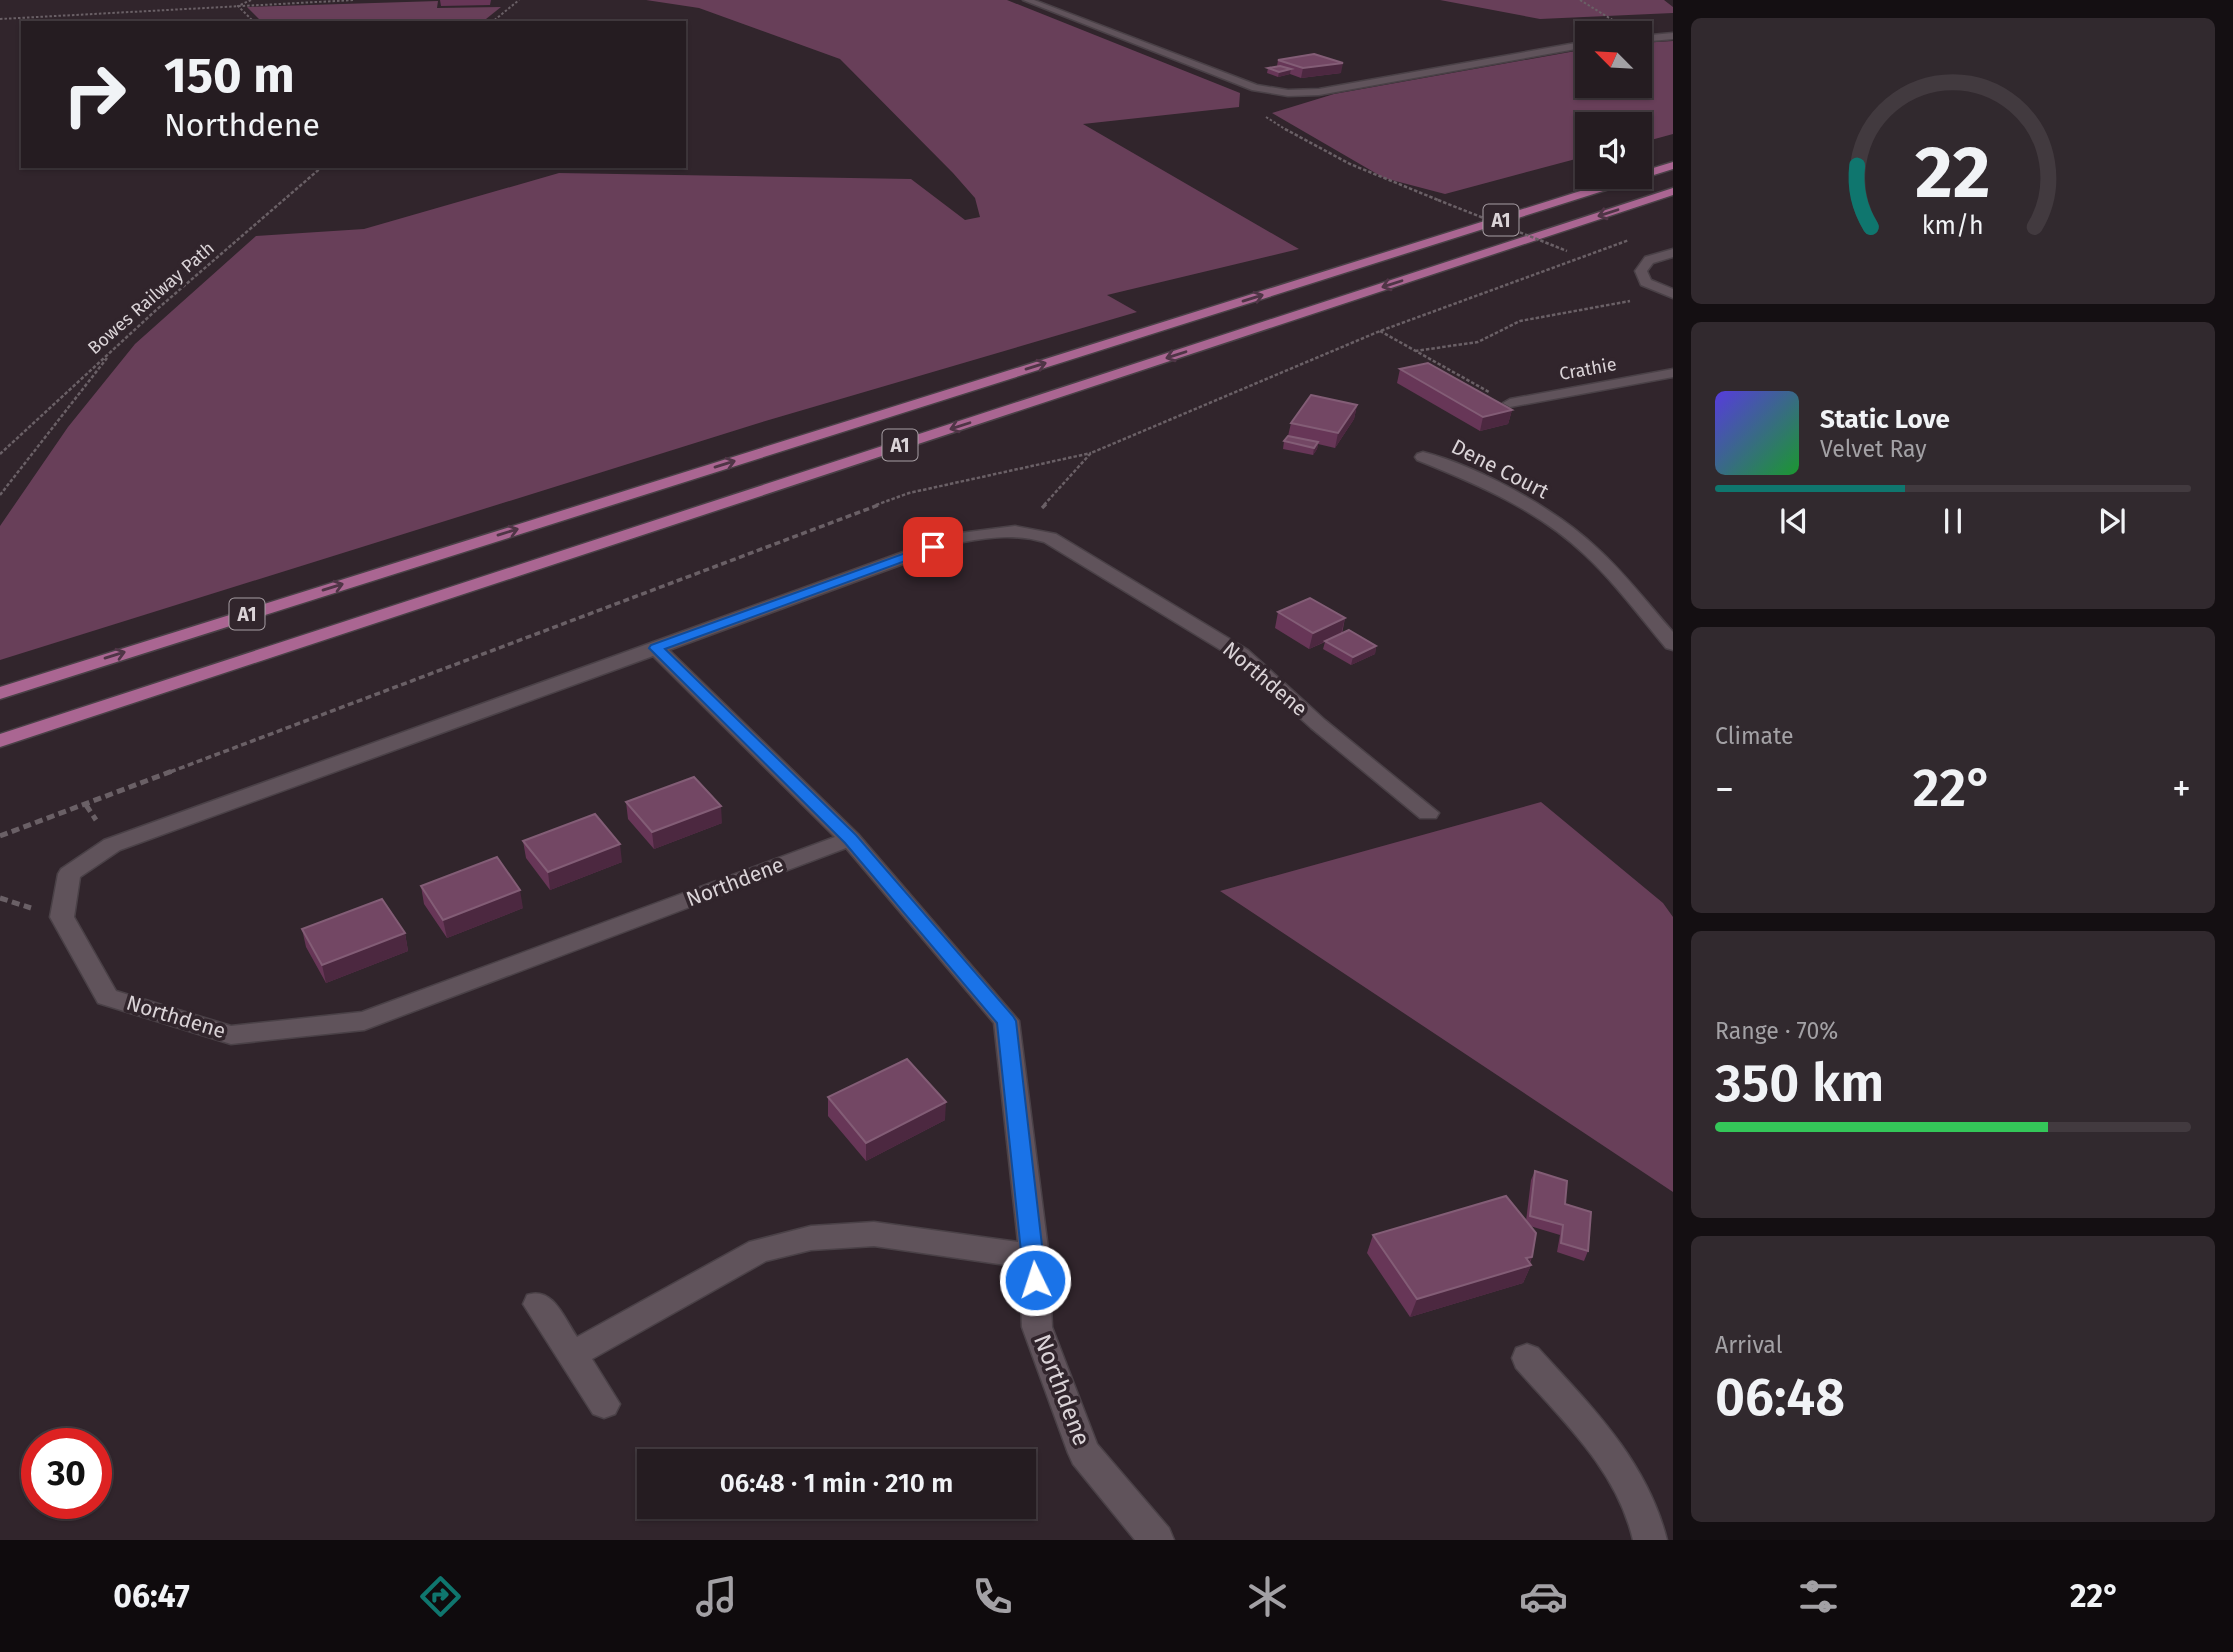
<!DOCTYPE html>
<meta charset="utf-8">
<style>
:root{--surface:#251c21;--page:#31292e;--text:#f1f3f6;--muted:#a3a1a5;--line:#423a3f;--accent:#0f766e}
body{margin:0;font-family:"Fira Sans",sans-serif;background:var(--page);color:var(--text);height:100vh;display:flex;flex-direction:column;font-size:26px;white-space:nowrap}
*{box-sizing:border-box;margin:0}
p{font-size:23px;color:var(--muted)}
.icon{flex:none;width:38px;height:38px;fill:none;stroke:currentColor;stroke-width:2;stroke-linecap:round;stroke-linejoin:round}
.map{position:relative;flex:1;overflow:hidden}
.side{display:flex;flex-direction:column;gap:18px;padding:18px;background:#140f12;width:560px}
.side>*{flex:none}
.top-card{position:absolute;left:21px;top:21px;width:665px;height:147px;border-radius:0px;box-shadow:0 2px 5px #0004,0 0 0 2px var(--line);background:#251c21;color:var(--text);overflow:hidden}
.needle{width:46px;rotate:294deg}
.controls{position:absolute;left:1575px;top:21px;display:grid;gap:14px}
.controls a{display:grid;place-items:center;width:77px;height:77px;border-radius:0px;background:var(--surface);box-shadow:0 2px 5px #0004,0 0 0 2px var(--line);font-size:35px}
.speed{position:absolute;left:21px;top:1428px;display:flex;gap:14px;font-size:35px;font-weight:700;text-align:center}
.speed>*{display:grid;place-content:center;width:91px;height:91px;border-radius:50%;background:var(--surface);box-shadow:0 2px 5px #0004,0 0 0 2px var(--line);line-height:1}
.speed .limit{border:10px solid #d22;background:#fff;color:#111}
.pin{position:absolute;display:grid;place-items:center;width:60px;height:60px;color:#fff;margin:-30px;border-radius:14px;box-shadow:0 4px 10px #0006}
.me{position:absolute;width:77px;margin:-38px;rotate:356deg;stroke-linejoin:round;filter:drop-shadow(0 0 5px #0008)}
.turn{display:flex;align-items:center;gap:24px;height:147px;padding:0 28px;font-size:32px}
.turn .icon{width:91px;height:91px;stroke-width:2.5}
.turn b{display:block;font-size:49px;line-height:60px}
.big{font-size:52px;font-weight:600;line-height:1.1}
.side .card{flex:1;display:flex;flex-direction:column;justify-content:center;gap:10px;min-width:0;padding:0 24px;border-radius:10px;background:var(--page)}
.side .dial{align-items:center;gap:0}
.dial svg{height:182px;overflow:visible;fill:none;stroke:var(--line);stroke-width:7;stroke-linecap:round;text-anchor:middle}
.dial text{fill:var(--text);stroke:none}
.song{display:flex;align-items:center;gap:21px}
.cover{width:84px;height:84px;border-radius:10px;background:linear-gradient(135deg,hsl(250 70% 55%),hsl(130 70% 35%))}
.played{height:7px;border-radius:4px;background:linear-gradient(90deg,var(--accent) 40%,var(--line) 40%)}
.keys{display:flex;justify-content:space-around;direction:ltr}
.heat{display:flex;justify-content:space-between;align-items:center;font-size:38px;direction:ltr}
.charge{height:10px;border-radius:5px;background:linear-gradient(90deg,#34c759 70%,var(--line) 0)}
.trip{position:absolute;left:637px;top:1449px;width:399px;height:70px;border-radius:0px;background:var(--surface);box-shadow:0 2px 5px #0004,0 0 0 2px var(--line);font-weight:600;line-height:70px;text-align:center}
.menu{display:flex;height:112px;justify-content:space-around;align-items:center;background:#0f0b0d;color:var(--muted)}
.menu .icon{width:49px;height:49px}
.menu .on{color:var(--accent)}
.menu b{font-size:32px;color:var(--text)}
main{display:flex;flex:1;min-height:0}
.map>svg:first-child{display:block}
.green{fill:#683f59}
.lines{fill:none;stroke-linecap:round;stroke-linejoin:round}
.minor-casing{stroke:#4a4147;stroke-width:3}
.trunk-casing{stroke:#4a4147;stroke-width:3}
.path-far3{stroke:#6a6066;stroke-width:2;stroke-dasharray:2.5 2;stroke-linecap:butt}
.path-far2{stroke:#6a6066;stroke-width:2.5;stroke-dasharray:3.5 2;stroke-linecap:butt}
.path-far1{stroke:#6a6066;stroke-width:3.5;stroke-dasharray:6 3.5;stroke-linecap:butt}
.path{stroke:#6a6066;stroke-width:5;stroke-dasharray:8 4.5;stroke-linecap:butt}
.minor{fill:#60535b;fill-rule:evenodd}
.trunk{fill:#aa6692;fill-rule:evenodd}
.path-bridge{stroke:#6a6066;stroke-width:2.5;stroke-dasharray:3.5 2;stroke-linecap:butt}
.wall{fill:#673657}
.shaded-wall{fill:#4c2840}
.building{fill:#734764;stroke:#835d76;stroke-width:2}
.oneway{stroke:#4f3546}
.route{fill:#1a73e8;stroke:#114b97;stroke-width:2}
.labels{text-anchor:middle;stroke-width:7;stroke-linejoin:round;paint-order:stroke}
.far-street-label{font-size:18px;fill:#dad3d7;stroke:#31252c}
.shield{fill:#31252c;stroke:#a79fa4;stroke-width:2}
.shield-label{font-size:19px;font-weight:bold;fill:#dad3d7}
.street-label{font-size:21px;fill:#dad3d7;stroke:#31252c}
.near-street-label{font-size:24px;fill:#dad3d7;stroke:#31252c}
</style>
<main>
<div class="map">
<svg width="1673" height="1540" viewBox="0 0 1673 1540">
<rect width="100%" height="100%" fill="#31252c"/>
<path class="green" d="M646,0H1007L1240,93L1239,107L1083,124L1299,249L1107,295L1137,312L759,423L0,660V526L68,427L135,344L256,236L364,229L559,173L911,179L965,220L980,217L975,198L953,173L840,59L699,8Z
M1440,0H1664L1673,7V13L1540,19Z
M438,1L437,8L501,7L481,23H263L247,7Z
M1673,41V134L1640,143V124H1587V156L1445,194L1384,178L1272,113L1334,94L1587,49V86H1640V43Z
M1541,802L1663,903L1673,917V1192L1220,891Z"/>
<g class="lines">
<defs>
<path id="minor" d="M1023,0H1034L1257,85L1288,90L1319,89L1587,41V47L1319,95L1288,96L1252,90Z
M1673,33V39L1640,42V36Z
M1673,249V257L1653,263L1647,271L1651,280L1673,289V298L1641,285L1635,271L1645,257Z
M1673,369V377L1510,407L1503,403L1510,399Z
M1423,452C1478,466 1556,509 1597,548C1625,573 1648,604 1673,632V650L1666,648C1640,617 1615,583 1585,555C1538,510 1477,484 1417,460L1415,457L1417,454Z
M1015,526L1056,534L1248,650L1325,720L1439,813L1436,818H1420L1311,728L1234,658L1044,542C1016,534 991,537 963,542L669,650L858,834L1019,1021L1049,1257L1052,1327L1097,1444L1169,1528L1174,1540H1135L1073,1464L1068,1453L1022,1327L1020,1267L874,1246L811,1250L766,1261L592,1359L620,1404L615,1414L604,1418L593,1414L523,1304L527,1295C553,1286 564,1318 577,1337L749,1242L811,1226L874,1222L1018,1242L994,1023L846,848L364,1030L231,1044L98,1003L50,917L58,874L61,869L104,840L953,534ZM653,656L835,837L362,1012L231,1026L116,991L74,917L80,877L120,850Z
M1527,1344L1538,1348C1592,1407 1647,1461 1667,1540H1633C1617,1470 1562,1420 1516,1368L1512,1358L1516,1348Z"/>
<path id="trunk" d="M1673,162V169L1644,178L0,699V687L1625,177H1640V172Z
M1673,188V195L0,747V734Z"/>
</defs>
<use href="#minor" class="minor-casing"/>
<use href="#trunk" class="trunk-casing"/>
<path class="path-far3" d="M251,0L238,6L255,23
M1580,0L1624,27
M0,19L354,0
M491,23L519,0
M1266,117L1288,131"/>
<path class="path-far2" d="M1285,129L1350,164L1438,200
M1380,331L1489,392
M1415,351L1478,342L1520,321L1630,301
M0,454L155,311L323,166
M0,495L107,358
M876,505L909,493L1091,453
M1044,505L1091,453L1380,331L1629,240"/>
<path class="path-far1" d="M1042,508L1046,504
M170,772L881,504"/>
<path class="path" d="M86,805L96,820
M0,836L175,770
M0,898L31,908"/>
<use href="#minor" class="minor"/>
<use href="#trunk" class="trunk"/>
<path class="path-bridge" d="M1438,200L1567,251"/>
</g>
<path class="wall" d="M440,0H491L490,5L441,6Z
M1278,60L1341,73L1301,78L1290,74L1278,77L1267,73L1268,68L1277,66Z
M1400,369L1512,410L1508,424L1480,431L1397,383Z
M1357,405L1354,419L1335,448L1318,444L1317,449L1313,455L1283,449L1284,441L1288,436L1291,423Z
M1278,612L1345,618L1342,634L1376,646L1375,654L1351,665L1323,649L1325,642L1309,649L1275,628Z
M626,802L722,823L654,849L628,819Z
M523,841L622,862L550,890L526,858Z
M421,886L523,908L447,938L424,904Z
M302,929L405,933L408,951L326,983L306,947Z
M828,1097L945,1120L866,1161L828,1116Z
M1535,1171L1565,1204L1588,1251L1584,1261L1557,1252L1560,1235L1530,1226L1532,1257L1530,1263L1531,1265L1523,1283L1410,1317L1367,1253L1373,1235L1526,1221L1531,1180Z"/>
<path class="shaded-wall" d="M1343,63L1341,73L1301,78L1303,68Z
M1291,69L1290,74L1278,77L1279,72Z
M1357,405L1354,419L1335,448L1338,433Z
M1512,410L1508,424L1480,431L1483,417Z
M1318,442L1317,449L1313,455L1314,448Z
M1345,618L1341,634L1309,649L1313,633Z
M1376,646L1375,654L1351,665L1353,657Z
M721,806L722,823L654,849L652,832Z
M620,844L622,862L550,890L548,872Z
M520,890L523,908L447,938L443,920Z
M405,933L408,951L326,983L322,965Z
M946,1102L945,1120L866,1161V1143Z
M1532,1257L1528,1265H1531L1523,1283L1410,1317L1417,1299Z"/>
<path class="building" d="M1314,54L1343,63L1303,68L1278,60Z
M1280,66L1291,69L1279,72L1268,68Z
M1428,363L1512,410L1483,417L1400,369Z
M1311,395L1357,405L1338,433L1291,423Z
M1288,436L1318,442L1314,448L1284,441Z
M1310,598L1345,618L1313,633L1278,612Z
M1349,630L1376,646L1353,657L1325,641Z
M694,777L721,806L652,832L626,802Z
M595,814L620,844L548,872L523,841Z
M497,857L520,890L443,920L421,886Z
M382,899L405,933L322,965L302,929Z
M907,1059L946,1102L866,1143L828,1097Z
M1535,1171L1567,1181L1565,1204L1591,1212L1588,1251L1561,1243L1563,1225L1530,1216Z
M1506,1196L1536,1233L1532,1257L1526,1258L1531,1265L1417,1299L1373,1235Z"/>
<defs><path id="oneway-shaft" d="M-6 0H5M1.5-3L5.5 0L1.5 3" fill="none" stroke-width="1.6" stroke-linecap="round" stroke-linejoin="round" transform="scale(1.75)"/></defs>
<g class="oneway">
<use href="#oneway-shaft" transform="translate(1608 213) rotate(162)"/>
<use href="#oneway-shaft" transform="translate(1392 284) rotate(162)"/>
<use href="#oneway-shaft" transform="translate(1253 298) rotate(-17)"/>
<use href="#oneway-shaft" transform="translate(1176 355) rotate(162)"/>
<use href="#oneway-shaft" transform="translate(1036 366) rotate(-17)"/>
<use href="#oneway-shaft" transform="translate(960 426) rotate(162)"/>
<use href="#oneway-shaft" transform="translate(725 464) rotate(-17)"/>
<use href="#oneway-shaft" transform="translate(508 532) rotate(-17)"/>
<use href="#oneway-shaft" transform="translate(333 587) rotate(-17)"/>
<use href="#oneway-shaft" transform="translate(115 655) rotate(-17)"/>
</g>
<path class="route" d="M933,543L940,547L938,549L665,649L856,835L1013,1016L1016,1021L1046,1280L1043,1287L1035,1290L1027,1287L1024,1280L997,1023L845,843L649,648L651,645Z"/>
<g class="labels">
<g class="far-street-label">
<text transform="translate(151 298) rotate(-41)" y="6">Bowes Railway Path</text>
<text transform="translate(1588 369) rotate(-10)" y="6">Crathie</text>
</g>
<g class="shield">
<rect x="1483.5" y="204.5" width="35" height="31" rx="5"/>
<rect x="882.5" y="429.5" width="35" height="31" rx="5"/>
<rect x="229.5" y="598.5" width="35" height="31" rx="5"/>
</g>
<g class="shield-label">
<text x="1501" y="227">A1</text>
<text x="900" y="452">A1</text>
<text x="247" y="621">A1</text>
</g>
<g class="street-label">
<text transform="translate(1500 469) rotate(27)" y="7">Dene Court</text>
<text transform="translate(1265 679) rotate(40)" y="7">Northdene</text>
<text transform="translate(735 882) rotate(-21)" y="7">Northdene</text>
<text transform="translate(176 1017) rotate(17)" y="7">Northdene</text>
</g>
<g class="near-street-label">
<text transform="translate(1062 1390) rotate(69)" y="8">Northdene</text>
</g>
</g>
</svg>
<div class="controls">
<a><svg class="needle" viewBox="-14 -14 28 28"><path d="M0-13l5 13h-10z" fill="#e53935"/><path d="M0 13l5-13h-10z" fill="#a3a1a5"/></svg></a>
<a><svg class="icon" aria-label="sound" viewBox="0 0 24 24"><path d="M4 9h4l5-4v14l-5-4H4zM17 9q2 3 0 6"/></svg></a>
</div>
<div class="speed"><div class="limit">30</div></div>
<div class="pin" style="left:933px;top:547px;background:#d93025"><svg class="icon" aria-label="arrive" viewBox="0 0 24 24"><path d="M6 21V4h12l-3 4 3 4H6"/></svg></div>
<svg class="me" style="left:1035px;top:1280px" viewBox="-20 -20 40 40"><circle r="17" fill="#1a73e8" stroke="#fff" stroke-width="3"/><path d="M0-11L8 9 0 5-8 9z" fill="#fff"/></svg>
<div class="trip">06:48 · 1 min · 210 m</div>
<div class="top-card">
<div class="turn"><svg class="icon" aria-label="right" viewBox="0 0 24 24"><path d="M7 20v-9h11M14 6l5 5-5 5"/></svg><div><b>150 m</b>Northdene</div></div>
</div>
</div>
<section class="side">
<div class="card dial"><svg viewBox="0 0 100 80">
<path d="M14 69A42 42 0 1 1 86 69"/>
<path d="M14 69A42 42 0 0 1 8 42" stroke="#0f766e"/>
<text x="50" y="56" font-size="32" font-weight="700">22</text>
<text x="50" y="72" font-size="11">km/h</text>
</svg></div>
<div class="card">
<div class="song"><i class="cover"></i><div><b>Static Love</b><p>Velvet Ray</p></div></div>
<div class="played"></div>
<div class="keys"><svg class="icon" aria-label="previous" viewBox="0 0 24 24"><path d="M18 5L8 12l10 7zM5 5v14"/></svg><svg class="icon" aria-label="pause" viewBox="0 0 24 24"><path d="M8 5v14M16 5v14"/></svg><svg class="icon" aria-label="next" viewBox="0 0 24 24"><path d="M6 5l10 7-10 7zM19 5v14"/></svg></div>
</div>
<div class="card"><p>Climate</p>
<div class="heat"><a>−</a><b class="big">22°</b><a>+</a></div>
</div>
<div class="card"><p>Range · 70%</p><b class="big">350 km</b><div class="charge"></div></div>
<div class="card"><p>Arrival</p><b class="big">06:48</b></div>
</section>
</main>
<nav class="menu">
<b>06:47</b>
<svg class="icon on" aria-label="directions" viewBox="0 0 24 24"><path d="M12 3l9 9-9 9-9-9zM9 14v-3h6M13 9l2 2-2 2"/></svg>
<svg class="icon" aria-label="music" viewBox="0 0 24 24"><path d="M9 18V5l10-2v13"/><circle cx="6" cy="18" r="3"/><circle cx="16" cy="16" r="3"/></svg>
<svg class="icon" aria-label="phone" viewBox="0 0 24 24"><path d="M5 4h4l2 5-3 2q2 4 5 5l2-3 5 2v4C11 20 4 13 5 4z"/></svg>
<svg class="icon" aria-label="climate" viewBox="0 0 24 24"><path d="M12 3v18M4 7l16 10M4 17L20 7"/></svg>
<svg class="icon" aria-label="car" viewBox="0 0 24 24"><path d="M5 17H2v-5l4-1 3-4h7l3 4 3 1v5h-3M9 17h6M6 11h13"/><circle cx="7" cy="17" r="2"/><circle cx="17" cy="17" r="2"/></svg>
<svg class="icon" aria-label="filters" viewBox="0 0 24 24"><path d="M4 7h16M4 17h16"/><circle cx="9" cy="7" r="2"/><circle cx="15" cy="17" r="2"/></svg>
<b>22°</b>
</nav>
